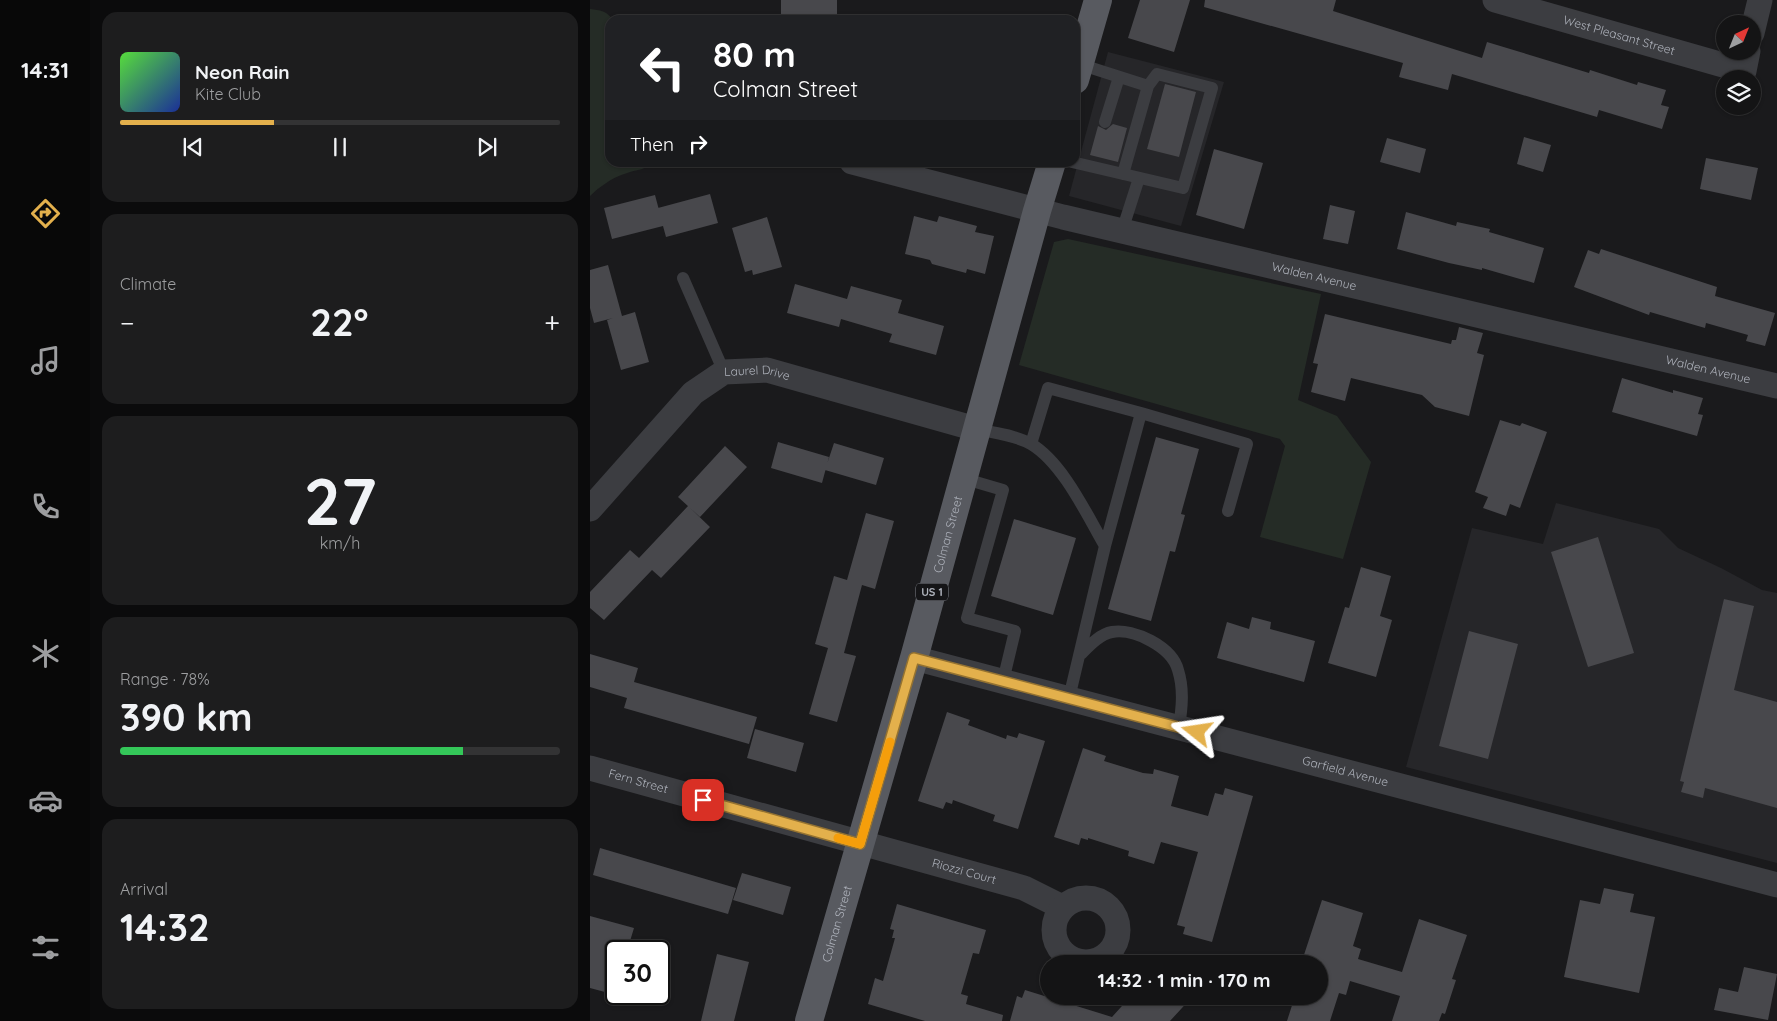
<!DOCTYPE html>
<meta charset="utf-8">
<style>
:root{--surface:#141415;--page:#1d1d1e;--text:#f1f3f6;--muted:#9d9ea0;--line:#333334;--accent:#e3b04c}
body{margin:0;font-family:Quicksand,sans-serif;background:var(--page);color:var(--text);height:100vh;display:flex;flex-direction:column;font-size:19px;white-space:nowrap}
*{box-sizing:border-box;margin:0}
p{font-size:16px;color:var(--muted)}
.icon{flex:none;width:28px;height:28px;fill:none;stroke:currentColor;stroke-width:2;stroke-linecap:round;stroke-linejoin:round}
.map{position:relative;flex:1;overflow:hidden}
.sheet{display:flex;flex-direction:column;gap:12px;padding:12px;background:#0b0b0c;width:500px}
.sheet>*{flex:none}
.top-card{position:absolute;left:15px;top:15px;width:475px;height:152px;border-radius:15px;box-shadow:0 1px 4px #0004,0 0 0 1px var(--line);background:#202124;color:#fff;overflow:hidden}
.needle{width:32px;rotate:43deg}
.tools{position:absolute;left:1126px;top:15px;display:grid;gap:10px}
.tools a{display:grid;place-items:center;width:45px;height:45px;border-radius:50%;background:var(--surface);box-shadow:0 1px 4px #0004,0 0 0 1px var(--line);font-size:25px}
.speed{position:absolute;left:15px;top:940px;display:flex;gap:10px;font-size:25px;font-weight:700;text-align:center}
.speed>*{display:grid;place-content:center;width:65px;height:65px;border-radius:50%;background:var(--surface);box-shadow:0 1px 4px #0004,0 0 0 1px var(--line);line-height:1}
.speed .limit{border:2px solid #111;border-radius:8px;background:#fff;color:#111}
.pin{position:absolute;display:grid;place-items:center;width:42px;height:42px;color:#fff;margin:-21px;border-radius:10px;box-shadow:0 2px 8px #0006}
.me{position:absolute;width:55px;margin:-28px;rotate:285deg;stroke-linejoin:round;filter:drop-shadow(0 0 4px #0008)}
.turn{display:flex;align-items:center;gap:18px;height:105px;padding:0 25px;font-size:22px}
.turn .icon{width:65px;height:65px;stroke-width:2.5}
.turn b{display:block;font-size:35px;line-height:42px}
.then{display:flex;align-items:center;height:48px;padding:0 25px;background:#0003;gap:10px;font-size:19px}
.big{font-size:38px;font-weight:700;line-height:1.1}
.sheet .widget{flex:1;display:flex;flex-direction:column;justify-content:center;gap:8px;min-width:0;padding:0 18px;border-radius:15px;background:var(--page)}
.sheet .dial{align-items:center;gap:0}
.dial b{font-size:65px;line-height:1}
.song{display:flex;align-items:center;gap:15px}
.cover{width:60px;height:60px;border-radius:8px;background:linear-gradient(135deg,hsl(110 70% 55%),hsl(230 70% 35%))}
.played{height:5px;border-radius:2px;background:linear-gradient(90deg,var(--accent) 35%,var(--line) 35%)}
.keys{display:flex;justify-content:space-around;direction:ltr}
.heat{display:flex;justify-content:space-between;align-items:center;font-size:28px;direction:ltr}
.charge{height:8px;border-radius:4px;background:linear-gradient(90deg,#34c759 78%,var(--line) 0)}
.trip{position:absolute;left:450px;top:955px;width:288px;height:50px;border-radius:25px;background:var(--surface);box-shadow:0 1px 4px #0004,0 0 0 1px var(--line);font-weight:700;line-height:50px;text-align:center}
main{display:flex;flex:1;min-height:0}
.dock{display:flex;flex-direction:column;width:90px;justify-content:space-around;align-items:center;background:#080808;color:var(--muted)}
.dock .icon{width:35px;height:35px}
.dock .selected{color:var(--accent)}
.dock b{font-size:22px;color:var(--text)}
.map>svg:first-child{display:block}
.built{fill:#262629}
.green{fill:#252c26}
.building{fill:#48484c}
.lines{fill:none;stroke-linecap:round;stroke-linejoin:round}
.lane{stroke:#3c3d41;stroke-width:12}
.street{stroke:#3c3d41;stroke-width:25}
.primary{stroke:#585a60;stroke-width:28}
.route-casing{stroke:#947231;stroke-width:12}
.route{stroke:#e3b04c;stroke-width:9}
.slow{stroke:#f59e0b;stroke-width:9}
.labels{text-anchor:middle;stroke-width:4.5;stroke-linejoin:round;paint-order:stroke}
.shield{fill:#151517;stroke:#80838a;stroke-width:1}
.shield-label{font-size:11px;font-weight:bold;fill:#aeb2bb}
.street-label{font-size:12px;fill:#aeb2bb;stroke:#151517}
</style>
<main>
<nav class="dock">
<b>14:31</b>
<svg class="icon selected" aria-label="directions" viewBox="0 0 24 24"><path d="M12 3l9 9-9 9-9-9zM9 14v-3h6M13 9l2 2-2 2"/></svg>
<svg class="icon" aria-label="music" viewBox="0 0 24 24"><path d="M9 18V5l10-2v13"/><circle cx="6" cy="18" r="3"/><circle cx="16" cy="16" r="3"/></svg>
<svg class="icon" aria-label="phone" viewBox="0 0 24 24"><path d="M5 4h4l2 5-3 2q2 4 5 5l2-3 5 2v4C11 20 4 13 5 4z"/></svg>
<svg class="icon" aria-label="climate" viewBox="0 0 24 24"><path d="M12 3v18M4 7l16 10M4 17L20 7"/></svg>
<svg class="icon" aria-label="car" viewBox="0 0 24 24"><path d="M5 17H2v-5l4-1 3-4h7l3 4 3 1v5h-3M9 17h6M6 11h13"/><circle cx="7" cy="17" r="2"/><circle cx="17" cy="17" r="2"/></svg>
<svg class="icon" aria-label="filters" viewBox="0 0 24 24"><path d="M4 7h16M4 17h16"/><circle cx="9" cy="7" r="2"/><circle cx="15" cy="17" r="2"/></svg>
</nav>
<section class="sheet">
<div class="widget">
<div class="song"><i class="cover"></i><div><b>Neon Rain</b><p>Kite Club</p></div></div>
<div class="played"></div>
<div class="keys"><svg class="icon" aria-label="previous" viewBox="0 0 24 24"><path d="M18 5L8 12l10 7zM5 5v14"/></svg><svg class="icon" aria-label="pause" viewBox="0 0 24 24"><path d="M8 5v14M16 5v14"/></svg><svg class="icon" aria-label="next" viewBox="0 0 24 24"><path d="M6 5l10 7-10 7zM19 5v14"/></svg></div>
</div>
<div class="widget"><p>Climate</p>
<div class="heat"><a>−</a><b class="big">22°</b><a>+</a></div>
</div>
<div class="widget dial"><b>27</b><p>km/h</p></div>
<div class="widget"><p>Range · 78%</p><b class="big">390 km</b><div class="charge"></div></div>
<div class="widget"><p>Arrival</p><b class="big">14:32</b></div>
</section>
<div class="map">
<svg width="1187" height="1021" viewBox="0 0 1187 1021">
<rect width="100%" height="100%" fill="#1a1a1c"/>
<path class="built" d="M518,52L634,82L591,226L479,196Z
M966,503L1069,529L1088,548L1131,568L1172,590L1187,593V863L816,767L882,528L953,544Z"/>
<path class="green" d="M0,9C10,10 17,11 23,20H20V162L65,163C51,171 48,169 34,174C22,178 9,187 0,196Z
M478,239L731,294L708,400L747,416L781,462L753,559L670,537L695,446L690,439L429,365L464,242Z"/>
<path class="building" d="M191,0H247V20H191Z
M550,0H600L584,52L538,38Z
M615,0H746L743,11L892,58L897,42L999,73L1000,70L1047,85L1048,82L1076,90L1071,105L1079,107L1072,129L1009,110L1007,117L862,74L858,90L809,77L813,63L614,7Z
M575,84L606,92L589,157L557,149Z
M523,124L537,128L528,162L500,155L508,126L516,130Z
M934,137L961,145L953,172L927,164Z
M797,138L836,149L830,173L790,162Z
M624,149L673,163L654,229L606,215Z
M1116,158L1168,168L1161,200L1110,189Z
M120,194L128,223L76,237L73,226L22,239L14,208L65,195L69,210L68,208Z
M740,205L765,211L758,244L733,239Z
M816,212L866,226L867,222L900,229L899,232L954,248L944,283L892,268V270L859,263L807,249Z
M324,216L347,222L349,216L387,226L385,232L404,236L395,274L377,269L376,273L342,264L340,260L315,254Z
M177,217L192,267L163,275L162,270L155,272L142,228Z
M1011,249L1127,287L1125,296L1185,313L1175,346L1156,341L1158,335L1116,323L1115,328L1060,312L1059,315L984,287L998,250L1009,254Z
M18,265L32,316L45,312L59,362L31,370L17,320L23,318L4,323L0,308V270Z
M205,284L257,299L261,286L312,300L308,313L354,326L346,355L299,342L302,334L251,319L249,327L197,313Z
M735,314L861,344L862,340H866L869,327L893,333L887,353L894,355L879,416L845,407L832,395L761,378L755,401L721,392L728,364L723,363Z
M1032,378L1083,393V390L1113,398L1108,414L1113,415L1107,436L1022,412Z
M910,420L930,426L932,423L957,432L930,508L920,504L916,516L893,508L898,497L885,492Z
M566,437L609,449L591,514L595,515L585,552L580,551L561,621L518,609Z
M188,442L239,457L232,483L181,468Z
M244,443L294,458L286,485L235,470Z
M135,446L157,467L110,517L88,497Z
M98,506L120,527L71,578L62,570L14,620L0,608V592L40,550L49,558Z
M276,513L304,521L285,589L272,585L254,653L266,656L247,722L219,714L238,648L225,644L244,576L257,580Z
M424,519L486,538L463,615L401,596Z
M1008,537L1044,653L998,667L961,552Z
M771,567L801,576L790,616L802,620L786,677L738,663L755,607L759,608Z
M1134,599L1164,606L1144,690L1187,702V808L1115,788L1113,798L1091,792L1094,782L1090,781Z
M662,617L681,622L680,629L725,641L714,682L627,658L637,622L659,629Z
M879,631L928,644L898,759L849,746Z
M0,654L48,668L44,682L167,717L159,744L34,708L37,698L0,687Z
M357,712L380,720L378,725L416,739L417,735L427,738L429,733L455,741L428,829L403,821L405,815L363,800L362,804L356,802L353,809L328,801Z
M165,729L214,743L206,772L157,758Z
M493,748L516,756L514,761L553,773L563,774L564,769L589,776L581,806L618,816L625,793L633,795L635,788L663,796L622,942L593,934L595,927L587,925L608,852L571,842L564,864L538,856L539,851L498,838V840L491,838L489,845L464,837Z
M10,848L146,888L138,914L3,875Z
M152,873L201,887L193,915L143,900Z
M1014,888L1044,894L1040,912L1065,917L1049,993L974,977L990,900L1010,904Z
M732,900L773,913L763,946L771,949L768,959L812,972L829,919L877,935L862,979L866,980L855,1014L852,1013L849,1021H802L810,996L760,981L756,995L749,993L740,1021H697L705,996H729V964H711Z
M307,904L396,930L389,954L383,953L371,994L378,996L376,1004L413,1015L412,1021H335L278,1004L285,978L293,981L305,938H302L304,930L300,929Z
M0,916L44,928L37,951H26V995L0,988Z
M127,954L159,962L144,1021H111Z
M1154,967L1187,974L1178,1020L1124,1010L1129,988L1148,992Z
M435,990L522,1017L541,996H603L580,1021H420L427,996L432,998Z"/>
<g class="lines">
<path class="lane" d="M489,64L558,86
M515,122L529,77
M482,162L593,188L622,88L567,74L558,86L533,174
M532,231L549,178
M93,278L134,372
M386,429C403,433 426,435 441,444C473,463 497,515 515,546
M441,444L458,388L551,413
M372,478L413,490L377,618L425,631L413,681
M491,654C499,646 510,634 522,632C544,628 582,647 588,670C594,689 592,708 589,727
M479,698L515,546L551,413L657,444L638,511"/>
<g class="street">
<path id="s1" d="M905,0L1154,71L1158,51"/>
<path d="M1162,33L1170,0"/>
<path id="s2" d="M262,162L473,217L1187,386"/>
<path id="s3" d="M0,509L103,393L134,372L177,370L386,429"/>
<path id="s4" d="M324,658L1187,885"/>
<path id="s5" d="M0,768L434,888L472,907"/>
<circle cx="496" cy="930" r="32"/>
</g>
<g class="primary">
<path d="M485,80L508,0"/>
<path id="s6" d="M219,1021L324,658L447,211L462,162"/>
</g>
</g>
<g class="lines">
<defs>
<path id="route" d="M113,800L270,844L324,658L607,732"/>
</defs>
<use href="#route" class="route-casing"/>
<use href="#route" class="route"/>
<path class="slow" d="M248,838L270,844L300,742"/>
</g>
<g class="labels">
<rect class="shield" x="326" y="583.5" width="32" height="17" rx="4"/>
<g class="shield-label">
<text x="342" y="596">US 1</text>
</g>
<g class="street-label">
<text dy="4" stroke="none"><textPath href="#s1" startOffset="129">West Pleasant Street</textPath></text>
<text dy="4" stroke="none"><textPath href="#s2" startOffset="476">Walden Avenue</textPath></text>
<text dy="4" stroke="none"><textPath href="#s2" startOffset="881">Walden Avenue</textPath></text>
<text dy="4" stroke="none"><textPath href="#s3" startOffset="226">Laurel Drive</textPath></text>
<text dy="4" stroke="none"><textPath href="#s6" startOffset="506">Colman Street</textPath></text>
<text dy="4" stroke="none"><textPath href="#s4" startOffset="446">Garfield Avenue</textPath></text>
<text dy="4" stroke="none"><textPath href="#s5" startOffset="50">Fern Street</textPath></text>
<text dy="4" stroke="none"><textPath href="#s5" startOffset="388">Riozzi Court</textPath></text>
<text dy="4" stroke="none"><textPath href="#s6" startOffset="101">Colman Street</textPath></text>
</g>
</g>
</svg>
<div class="tools">
<a><svg class="needle" viewBox="-14 -14 28 28"><path d="M0-13l5 13h-10z" fill="#e53935"/><path d="M0 13l5-13h-10z" fill="#9d9ea0"/></svg></a>
<a><svg class="icon" aria-label="layers" viewBox="0 0 24 24"><path d="M12 4l9 5-9 5-9-5zM3 14l9 5 9-5"/></svg></a>
</div>
<div class="speed"><div class="limit">30</div></div>
<div class="pin" style="left:113px;top:800px;background:#d93025"><svg class="icon" aria-label="arrive" viewBox="0 0 24 24"><path d="M6 21V4h12l-3 4 3 4H6"/></svg></div>
<svg class="me" style="left:607px;top:732px" viewBox="-20 -20 40 40"><path d="M0-17L14 15 0 8-14 15z" fill="#e3b04c" stroke="#fff" stroke-width="4"/></svg>
<div class="trip">14:32 · 1 min · 170 m</div>
<div class="top-card">
<div class="turn"><svg class="icon" aria-label="left" viewBox="0 0 24 24"><path d="M17 20v-9H6M10 6l-5 5 5 5"/></svg><div><b>80 m</b>Colman Street</div></div>
<div class="then">Then<svg class="icon" aria-label="right" viewBox="0 0 24 24"><path d="M7 20v-9h11M14 6l5 5-5 5"/></svg></div>
</div>
</div>
</main>
